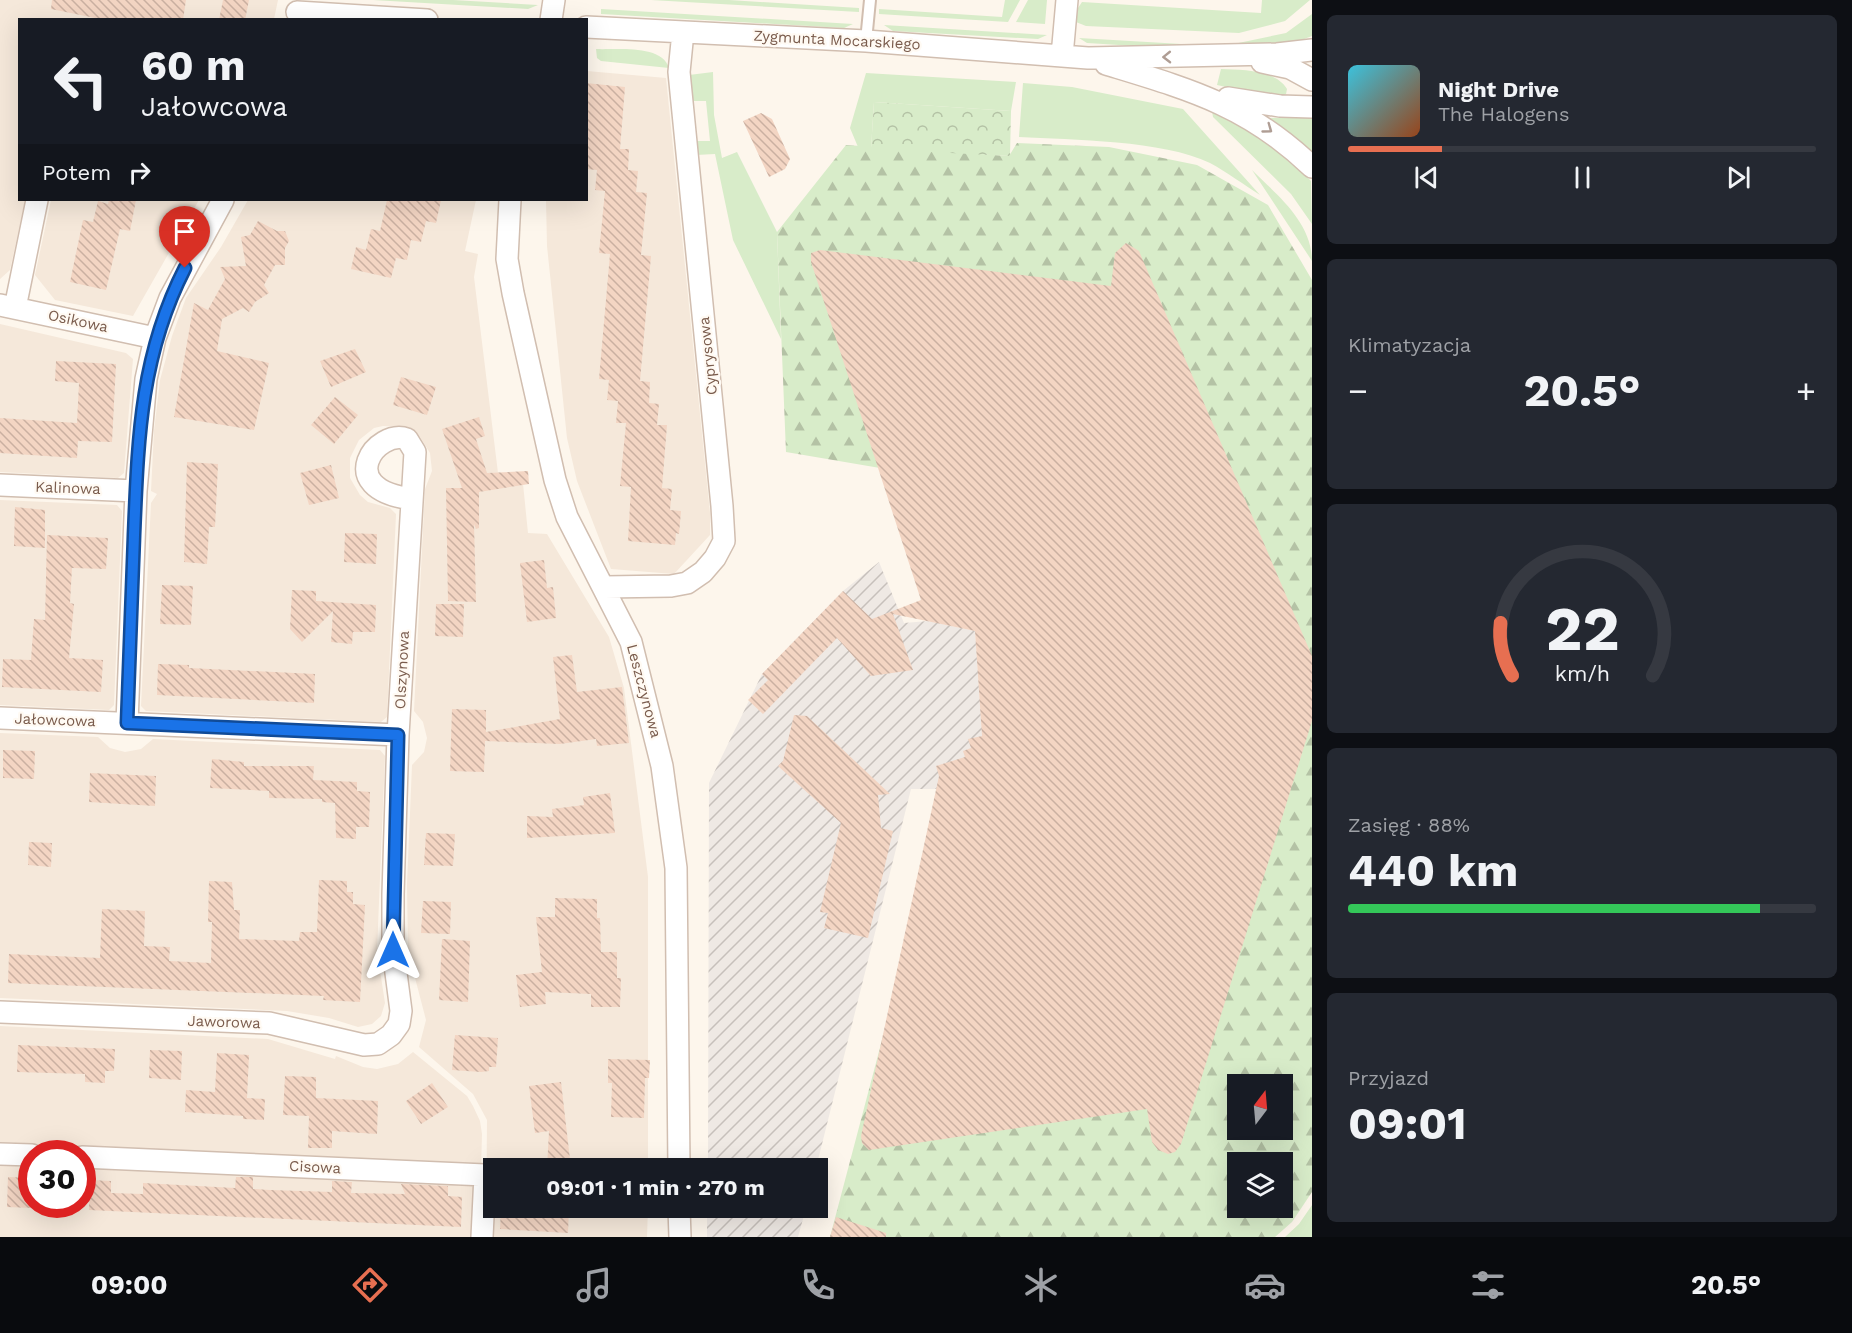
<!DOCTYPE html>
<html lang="pl">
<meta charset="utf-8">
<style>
:root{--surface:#171b24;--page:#242831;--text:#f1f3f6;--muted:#9ea1a6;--line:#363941;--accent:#e76f51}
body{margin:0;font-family:"Work Sans",sans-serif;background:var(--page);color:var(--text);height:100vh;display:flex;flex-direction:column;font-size:22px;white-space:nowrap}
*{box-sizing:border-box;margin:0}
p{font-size:20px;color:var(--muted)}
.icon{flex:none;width:33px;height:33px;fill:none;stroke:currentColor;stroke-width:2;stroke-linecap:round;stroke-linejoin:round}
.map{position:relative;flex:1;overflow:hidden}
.panel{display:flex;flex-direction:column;gap:15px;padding:15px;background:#0d0f14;width:540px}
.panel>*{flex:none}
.hud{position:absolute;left:18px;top:18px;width:570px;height:183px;border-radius:0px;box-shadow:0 6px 24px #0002;background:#171b24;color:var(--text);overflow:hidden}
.needle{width:39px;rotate:16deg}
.fabs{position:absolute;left:1227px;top:1074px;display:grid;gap:12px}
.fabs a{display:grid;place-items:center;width:66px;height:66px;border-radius:0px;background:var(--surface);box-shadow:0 6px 24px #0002;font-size:30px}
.speed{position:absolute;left:18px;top:1140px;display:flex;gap:12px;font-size:30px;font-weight:700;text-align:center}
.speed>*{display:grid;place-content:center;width:78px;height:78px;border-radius:50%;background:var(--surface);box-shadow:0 6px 24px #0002;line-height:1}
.speed .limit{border:9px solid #d22;background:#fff;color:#111}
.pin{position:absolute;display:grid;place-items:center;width:51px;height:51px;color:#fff;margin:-62px -26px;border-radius:50% 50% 50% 0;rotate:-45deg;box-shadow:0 0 6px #0007}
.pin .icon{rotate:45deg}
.me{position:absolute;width:66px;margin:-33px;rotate:0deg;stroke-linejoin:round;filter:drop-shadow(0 0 4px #0008)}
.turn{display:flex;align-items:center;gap:21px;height:126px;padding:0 24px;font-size:27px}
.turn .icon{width:78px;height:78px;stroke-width:2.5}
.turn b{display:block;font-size:42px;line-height:51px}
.then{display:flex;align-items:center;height:57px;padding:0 24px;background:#0003;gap:12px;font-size:22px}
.big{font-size:45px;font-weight:700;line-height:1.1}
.panel .card{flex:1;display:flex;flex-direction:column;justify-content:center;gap:9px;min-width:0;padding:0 21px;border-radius:9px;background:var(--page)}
.panel .dial{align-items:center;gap:0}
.dial svg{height:156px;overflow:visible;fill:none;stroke:var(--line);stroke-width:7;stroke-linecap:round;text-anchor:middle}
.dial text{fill:var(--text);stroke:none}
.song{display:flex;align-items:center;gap:18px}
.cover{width:72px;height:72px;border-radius:9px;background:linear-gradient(135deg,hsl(190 70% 55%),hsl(20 70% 35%))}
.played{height:6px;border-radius:3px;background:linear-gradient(90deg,var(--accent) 20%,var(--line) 20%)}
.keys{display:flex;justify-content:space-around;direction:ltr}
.heat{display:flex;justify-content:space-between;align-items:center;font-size:33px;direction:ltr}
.charge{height:9px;border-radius:4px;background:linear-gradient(90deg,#34c759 88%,var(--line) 0)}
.trip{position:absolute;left:483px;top:1158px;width:345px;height:60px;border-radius:0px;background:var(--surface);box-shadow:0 6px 24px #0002;font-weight:700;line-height:60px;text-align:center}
.dock{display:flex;height:96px;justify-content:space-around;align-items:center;background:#090b0e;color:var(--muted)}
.dock .icon{width:42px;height:42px}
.dock .selected{color:var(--accent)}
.dock b{font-size:27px;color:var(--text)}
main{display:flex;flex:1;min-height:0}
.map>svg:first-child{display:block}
.residential{fill:#f5e8da}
.industrial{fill:url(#industrial-furrows)}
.green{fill:#d8ecc9}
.forest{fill:url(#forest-firs);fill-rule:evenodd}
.park{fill:url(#park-crowns)}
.building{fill:url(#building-back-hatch)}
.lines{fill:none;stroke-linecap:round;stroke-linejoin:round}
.service-casing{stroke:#d1beb0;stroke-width:14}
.minor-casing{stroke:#d1beb0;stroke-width:24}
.service{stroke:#fff;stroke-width:10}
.minor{stroke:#fff;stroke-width:21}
.oneway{stroke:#af9d94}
.route-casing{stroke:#114b97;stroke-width:15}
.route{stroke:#1a73e8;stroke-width:10}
.labels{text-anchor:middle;stroke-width:4.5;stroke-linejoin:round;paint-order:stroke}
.street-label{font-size:15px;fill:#7a5c4d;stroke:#fffaf3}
</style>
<main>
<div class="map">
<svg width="1312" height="1237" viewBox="0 0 1312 1237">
<defs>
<pattern id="industrial-furrows" width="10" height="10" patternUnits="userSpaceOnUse" patternTransform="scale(1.5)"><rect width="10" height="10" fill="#efe9e4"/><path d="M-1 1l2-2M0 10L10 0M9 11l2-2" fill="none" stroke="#c7c0bb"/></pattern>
<pattern id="forest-firs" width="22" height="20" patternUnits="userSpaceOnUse" patternTransform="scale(1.5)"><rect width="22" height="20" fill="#d8ecc9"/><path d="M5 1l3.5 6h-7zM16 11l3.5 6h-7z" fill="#b4c2a5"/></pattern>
<pattern id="park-crowns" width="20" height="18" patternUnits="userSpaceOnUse" patternTransform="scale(1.5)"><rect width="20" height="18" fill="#d8ecc9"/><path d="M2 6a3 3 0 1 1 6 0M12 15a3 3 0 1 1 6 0" fill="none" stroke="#b4c2a5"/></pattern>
<pattern id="building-back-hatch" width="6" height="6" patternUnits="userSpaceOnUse" patternTransform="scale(1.5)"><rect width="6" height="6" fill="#f3d5c3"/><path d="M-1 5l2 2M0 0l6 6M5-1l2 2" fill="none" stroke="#cab0a1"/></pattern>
</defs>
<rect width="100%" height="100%" fill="#fdf6ec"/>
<path class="residential" d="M0,0H278L274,19L20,20V200H25L10,270L0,279Z
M587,71L666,78L710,513V535L674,574L611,569L577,481L567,438L547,246L546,200H586Z
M51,200H199L133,316L55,300L35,275Z
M248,200H476L465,251L478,254L474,277L498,473L522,474L528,533L547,534L609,637L624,688L648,877V1168H494V1208H648L647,1237H486L487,1120L473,1094L419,1047L426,1020L408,951L407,884L412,765L424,752L427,738L423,722L414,711L425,489L432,471L430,453L420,437L403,427L383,426L374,428L359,440L350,458V478L360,495L368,502L390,508L396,514L387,717L381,722L146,711L141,706L151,503L157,494L151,491L154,431L160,380L172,336L186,298L221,247Z
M0,324L126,353L133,359L124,473L118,478L0,472Z
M0,500L117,505L122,511L114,705L109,710L0,705Z
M0,733L98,737L110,748L125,752L141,749L153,739L380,750L385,756L377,951L385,1003L381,1016L372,1024L358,1027L329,1018L287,1011L0,998Z
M0,1026L268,1039L335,1059L336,1056L363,1067L377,1069L398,1064L413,1052L467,1096L473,1106L480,1121L482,1134L481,1170L0,1149Z
M0,1159L31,1161L32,1204H82L83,1163L467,1181L478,1192L475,1237H0Z"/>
<path class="industrial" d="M879,562L904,623L928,621L975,631L985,773L936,789H911L816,1168H708L709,783L762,674L843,591Z
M707,1208H806L798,1237H707Z"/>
<path class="green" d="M373,0H453L538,5L528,9Z
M651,0H729L859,8V12Z
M1005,0H1020L1008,22L879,14V9L1002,17Z
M1028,0H1047L1045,24L1016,22Z
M1262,0H1310L1285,21L1239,33L1086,26L1076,22L1078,8L1082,2L1261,13Z
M601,9L853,24L844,28L601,14Z
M1312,14V36L1291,44L1224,46L1286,33Z
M884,25L1047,35L1038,39L893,31Z
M1079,38L1199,45V50L1087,43Z
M596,49C616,50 662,44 669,68L601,61L597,58Z
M1221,69C1241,70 1275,69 1287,89L1286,94L1276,98L1217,85Z
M713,72L714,115L722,158L737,152L777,232L781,339L733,240L715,154L696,155L695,141H710L706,101H691L689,75Z
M866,73L1016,82L1011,111L874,102L871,149L858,147L850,128Z
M1023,83L1072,87L1183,109L1260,195C1244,185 1227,172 1210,163C1163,140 1072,140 1019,137Z
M1212,111C1250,130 1282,150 1311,181L1312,224L1291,194L1213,117Z
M1312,117V156L1270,121V118Z
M1252,170C1277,195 1312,222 1312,261Z
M1312,1205V1237H1285L1299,1224Z"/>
<path class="forest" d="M1017,143L1109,147L1197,165L1268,205L1312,280V1192L1292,1222L1275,1237H830L948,790L1043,704L880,468L786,452L777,232L846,145L1009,156ZM1238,1084H1282V1130H1238ZM1238,1162H1282V1208H1238Z"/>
<path class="park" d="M874,102L1011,111L1010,156L871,149Z"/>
<path class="building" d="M52,0H186L183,20H105L51,9Z
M223,0H249L245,20H219Z
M586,83L625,87L620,149H629L628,170L638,171L636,192L647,193L641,255L651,256L640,381L650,382L649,403L659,404L657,425H667L662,488L672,489L670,510L681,511L679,534L676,533L675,545L628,541L631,487L620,486L626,423H616L618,401L607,400L609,380L599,379L610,254L599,253L605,191L595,190L597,170L586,169Z
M761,113L772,119L790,159L785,169L769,177L743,121Z
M109,200H136L130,231L120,229L106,290L70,282L83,220L93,222L98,201L108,204Z
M387,200H441L436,223L426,221L421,242L411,240L407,260L396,258L391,278L351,269L356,247L366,250L371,229L380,231Z
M258,221L277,231H285L289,241L285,248V265H275L264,285L269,293L255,302L249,312L243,308L222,319L217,351L269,363L254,430L174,417L194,303L208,310L225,279L220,267L246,266L241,237L250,235Z
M1126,243L1139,251L1312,656V721L1181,1144L1175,1152L1168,1154L1158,1150L1152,1142L1147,1109L869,1150L862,1143L861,1136L939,776L936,766L965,757L963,751L971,748L968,739L982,736L975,631L893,614L913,670L871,676L837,638L763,714L748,700L768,680L762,674L843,591L872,619L921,600L811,262V253L820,250L1111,286L1115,253Z
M355,349L366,372L331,387L320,361Z
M56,361L116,364L112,442L78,441L77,458L0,453V418L77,423L79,383L55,381Z
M401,377L436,387L427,415L393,405Z
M335,397L358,415L334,444L311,425Z
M479,417L485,436L476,439L487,473L528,471L529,484L479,492V528L476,529L474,524L476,602L448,601L446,488H462L442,429Z
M187,462L218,464L215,527H209L207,564L184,562Z
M331,465L339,498L309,505L300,473Z
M15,507L45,510V548L14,546Z
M345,533L377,534L376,564L344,562Z
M47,535L108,538L106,569L72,568L70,603L74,604L69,658L103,660L101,692L2,687L3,659L31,660L34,619L45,620Z
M544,560L547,588L553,587L556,618L527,622L520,563Z
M162,585L193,586L191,625L160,624Z
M292,590L316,591V601L376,605L375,632H353L352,644L331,642L333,611L302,642L290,629Z
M436,604H464L463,637L435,636Z
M572,655L577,692L622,687L629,743L597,746L596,739L560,744L485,741L484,772L450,771L452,709L486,710V732L560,719L553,657Z
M158,664L189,665V668L315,674L314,703L157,695Z
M794,715L807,716L890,794L878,795L881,828L893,831L868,938L824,928L828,913L820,912L841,823L778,766L783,761Z
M3,750L35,751L34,779L3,778Z
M212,759L244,762V766H314L313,780L357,782V791L370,792L369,827H356V839L336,838L335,803L322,802V799L269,798V791L210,788Z
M90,773L156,776L155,806L89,802Z
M610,793L615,833L527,838V816L553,817L552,809L584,805L583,797Z
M426,833L455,834L453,866L424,865Z
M29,842L52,843L51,867L28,865Z
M319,880L347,881V892H353V904L365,905L360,1002L323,1000L324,996L8,983L9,954L100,958L102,909L145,911L144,946L170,947L169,961L211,963L212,922H208L209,881L232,882L234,910H240L239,939L299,941L300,932H317Z
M555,898L597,899V918H600L601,952H617V978H621L620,1007H591V994L545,992L546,1004L520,1007L516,975L542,972L536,917H555Z
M423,901L451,902L450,934L421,933Z
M442,939L470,941L468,1002L439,1000Z
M455,1035L498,1038L496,1067H489V1071L481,1072L452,1070Z
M18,1045L115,1049L114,1071H105V1083L85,1082V1074L17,1072Z
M150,1050L182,1051L181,1080L149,1078Z
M217,1053L249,1055L247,1098L265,1099L264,1120L243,1119V1116L185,1112L186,1090L215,1092Z
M608,1059L650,1060L649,1078H645L644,1118L611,1117L612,1083H608Z
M285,1076L316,1077V1098L378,1101L377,1134L332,1131V1148H308L309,1116L283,1115Z
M561,1082L571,1168H547L549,1131L535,1133L529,1086Z
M432,1083L448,1107L421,1124L406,1101Z
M8,1177L32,1178V1208L7,1207Z
M236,1177H253V1189L270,1190L332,1192V1181L352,1182L351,1193L405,1194L401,1184L448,1186V1196L462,1197L461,1227L89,1210L90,1180L111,1181V1193L143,1194V1183L235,1188Z
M501,1208H569L568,1233L500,1229Z
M836,1217L886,1233V1237H830Z"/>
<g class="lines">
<defs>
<path id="service" d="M866,41L870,0"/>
<path id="minor" d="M297,12L427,20
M551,20L554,0
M586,27L866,41L1088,58L1277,54L1312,50
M1062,56L1067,0
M1262,62L1290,68L1312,80
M1106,64C1188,89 1248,105 1312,167
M1228,98L1280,106L1312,107
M510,200L507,259L513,293L555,480L567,517L631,642L662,766L676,868L679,1168
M0,305L155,338
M15,308L37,200
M0,485L136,491
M605,587L671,586L687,583L703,572L715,558L724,541L722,506L679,72L683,32
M0,718L398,735
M127,723L136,491L146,379L155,338L170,298L223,200
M0,1012L269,1023L364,1045L378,1044L391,1035L399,1024L401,1011L393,950V894L398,735L415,452L407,439C377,428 332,488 411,499
M0,1154L32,1155
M82,1157L485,1175L482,1237
M679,1208L680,1237"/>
</defs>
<use href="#service" class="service-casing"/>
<use href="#minor" class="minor-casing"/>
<use href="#service" class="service"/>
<use href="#minor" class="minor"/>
</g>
<defs><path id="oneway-chevron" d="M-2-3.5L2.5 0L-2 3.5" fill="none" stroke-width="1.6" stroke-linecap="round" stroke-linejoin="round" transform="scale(1.5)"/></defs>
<g class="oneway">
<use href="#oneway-chevron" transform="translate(1167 57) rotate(179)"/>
<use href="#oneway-chevron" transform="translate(1268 129) rotate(36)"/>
</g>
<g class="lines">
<defs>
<path id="route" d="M185,268C140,356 138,439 134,535C132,598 129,661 127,723L398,735L393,950"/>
</defs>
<use href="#route" class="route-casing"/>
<use href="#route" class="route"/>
</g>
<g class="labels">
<g class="street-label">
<text transform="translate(837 40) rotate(3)" y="5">Zygmunta Mocarskiego</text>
<text transform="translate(78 321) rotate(12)" y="5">Osikowa</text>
<text transform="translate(708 356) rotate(-96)" y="5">Cyprysowa</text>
<text transform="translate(68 488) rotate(2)" y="5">Kalinowa</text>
<text transform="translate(402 670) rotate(-87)" y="5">Olszynowa</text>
<text transform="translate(644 691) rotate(75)" y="5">Leszczynowa</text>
<text transform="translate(55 720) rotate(2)" y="5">Jałowcowa</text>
<text transform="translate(224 1022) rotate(2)" y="5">Jaworowa</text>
<text transform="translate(315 1167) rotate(3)" y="5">Cisowa</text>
</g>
</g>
</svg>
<div class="fabs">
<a><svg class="needle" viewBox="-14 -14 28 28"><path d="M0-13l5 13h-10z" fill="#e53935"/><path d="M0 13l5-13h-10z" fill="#9ea1a6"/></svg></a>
<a><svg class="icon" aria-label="layers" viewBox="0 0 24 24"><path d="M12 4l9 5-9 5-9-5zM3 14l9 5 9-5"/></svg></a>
</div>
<div class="speed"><div class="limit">30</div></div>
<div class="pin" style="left:185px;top:268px;background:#d93025"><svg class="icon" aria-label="arrive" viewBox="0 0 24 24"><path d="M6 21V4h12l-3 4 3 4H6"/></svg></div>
<svg class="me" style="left:393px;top:950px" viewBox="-20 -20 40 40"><path d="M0-17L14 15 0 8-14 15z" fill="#1a73e8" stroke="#fff" stroke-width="4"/></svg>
<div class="trip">09:01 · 1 min · 270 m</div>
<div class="hud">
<div class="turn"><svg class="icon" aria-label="left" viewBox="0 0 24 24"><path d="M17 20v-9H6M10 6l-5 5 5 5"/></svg><div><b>60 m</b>Jałowcowa</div></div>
<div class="then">Potem<svg class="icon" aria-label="right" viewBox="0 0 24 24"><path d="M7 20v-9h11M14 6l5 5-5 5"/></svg></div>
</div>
</div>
<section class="panel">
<div class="card">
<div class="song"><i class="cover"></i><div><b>Night Drive</b><p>The Halogens</p></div></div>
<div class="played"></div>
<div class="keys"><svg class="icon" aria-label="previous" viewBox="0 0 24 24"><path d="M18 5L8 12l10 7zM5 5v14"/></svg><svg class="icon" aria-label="pause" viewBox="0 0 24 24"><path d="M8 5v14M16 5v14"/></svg><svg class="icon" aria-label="next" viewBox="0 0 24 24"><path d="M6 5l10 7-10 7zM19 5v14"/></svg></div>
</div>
<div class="card"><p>Klimatyzacja</p>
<div class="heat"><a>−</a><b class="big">20.5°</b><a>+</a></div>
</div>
<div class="card dial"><svg viewBox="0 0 100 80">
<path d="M14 69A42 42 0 1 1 86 69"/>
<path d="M14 69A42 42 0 0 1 8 42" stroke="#e76f51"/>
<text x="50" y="56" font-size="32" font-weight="700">22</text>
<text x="50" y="72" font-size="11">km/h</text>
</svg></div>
<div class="card"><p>Zasięg · 88%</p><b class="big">440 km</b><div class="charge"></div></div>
<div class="card"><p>Przyjazd</p><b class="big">09:01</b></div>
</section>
</main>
<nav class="dock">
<b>09:00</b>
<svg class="icon selected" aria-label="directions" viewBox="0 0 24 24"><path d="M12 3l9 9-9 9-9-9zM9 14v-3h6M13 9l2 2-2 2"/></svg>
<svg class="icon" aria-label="music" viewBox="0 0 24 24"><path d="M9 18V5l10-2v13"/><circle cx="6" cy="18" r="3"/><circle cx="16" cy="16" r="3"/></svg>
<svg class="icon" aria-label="phone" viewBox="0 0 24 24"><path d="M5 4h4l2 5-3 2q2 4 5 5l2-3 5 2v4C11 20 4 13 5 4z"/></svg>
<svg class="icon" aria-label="climate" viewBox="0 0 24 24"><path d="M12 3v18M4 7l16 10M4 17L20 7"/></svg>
<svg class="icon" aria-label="car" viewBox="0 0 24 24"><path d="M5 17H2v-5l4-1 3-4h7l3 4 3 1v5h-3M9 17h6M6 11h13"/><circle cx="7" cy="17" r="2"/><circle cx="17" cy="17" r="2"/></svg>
<svg class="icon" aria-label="filters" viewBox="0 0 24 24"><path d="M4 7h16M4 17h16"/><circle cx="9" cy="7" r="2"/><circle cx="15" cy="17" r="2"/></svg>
<b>20.5°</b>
</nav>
